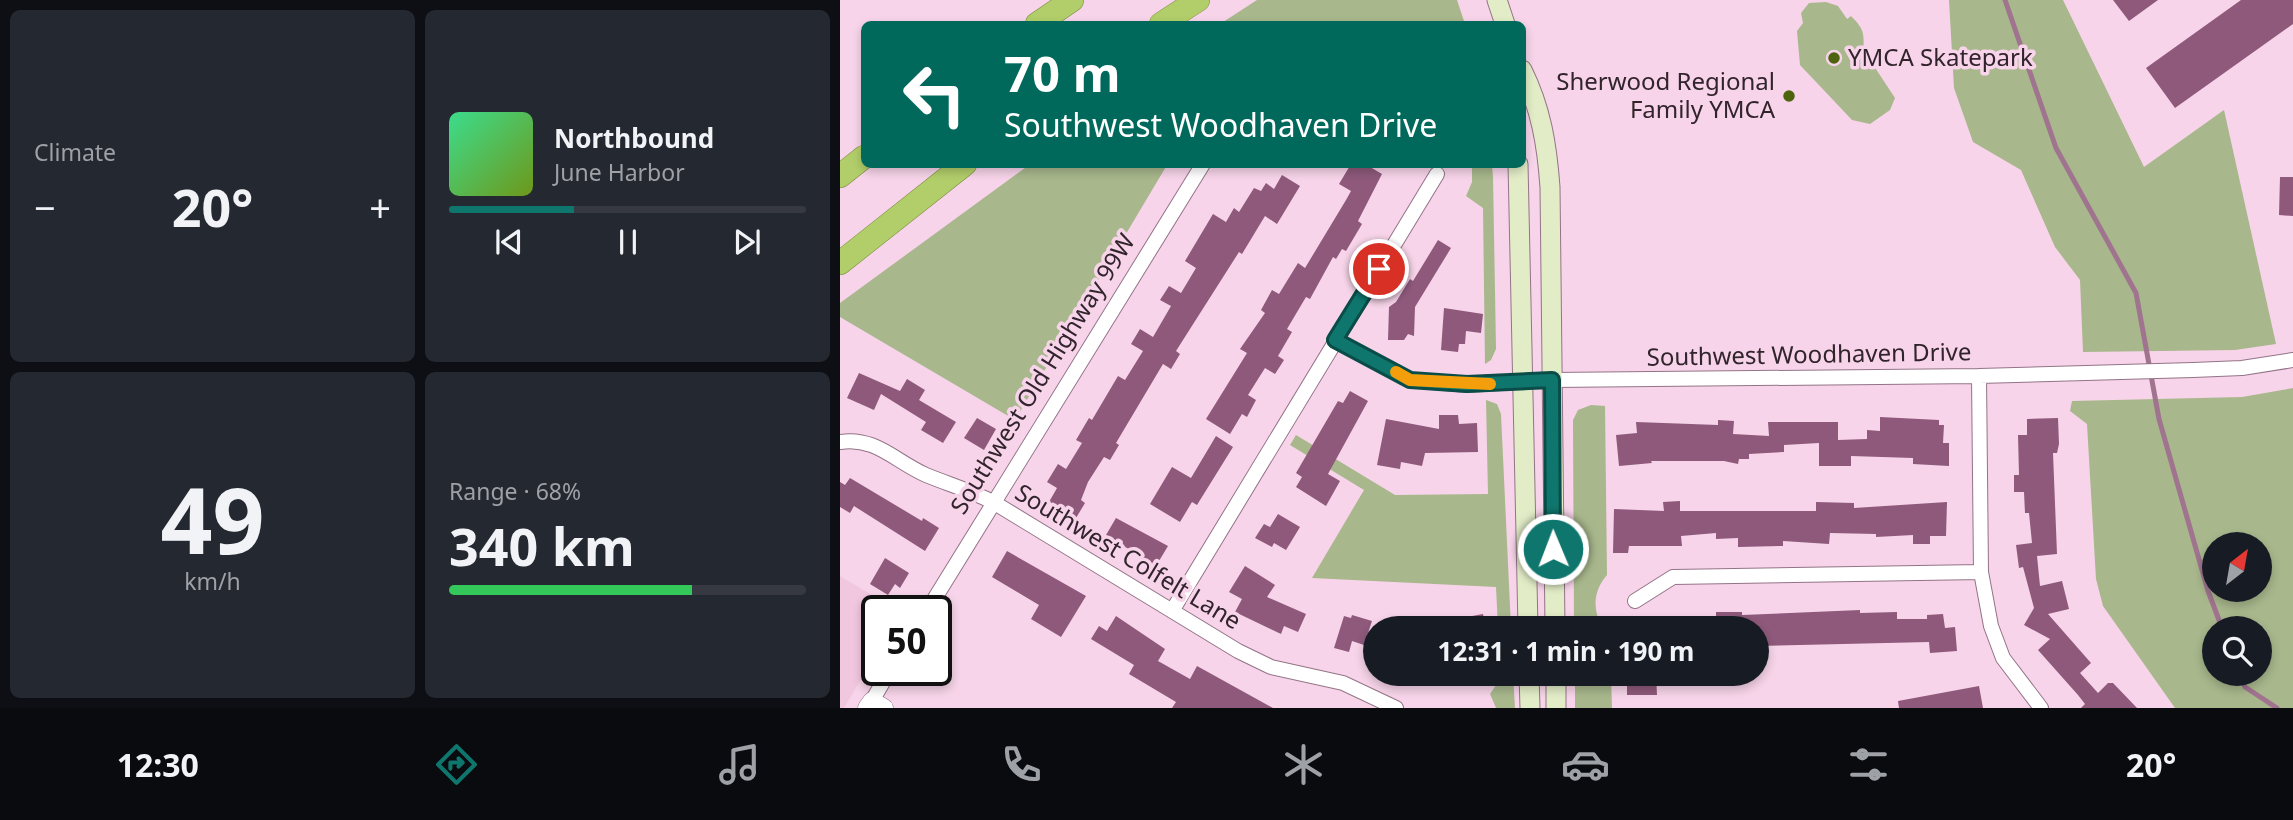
<!DOCTYPE html>
<meta charset="utf-8">
<style>
:root{--surface:#171b24;--page:#242831;--text:#f1f3f6;--muted:#9ea1a6;--line:#363941;--accent:#0f766e}
body{margin:0;font-family:"Noto Sans",sans-serif;background:var(--page);color:var(--text);height:100vh;display:flex;flex-direction:column;font-size:26px;white-space:nowrap}
*{box-sizing:border-box;margin:0}
p{font-size:23px;color:var(--muted)}
.icon{flex:none;width:38px;height:38px;fill:none;stroke:currentColor;stroke-width:2;stroke-linecap:round;stroke-linejoin:round}
.map{position:relative;flex:1;overflow:hidden}
.drawer{display:flex;flex-direction:column;gap:10px;padding:10px;background:#0d0f14;width:840px}
.drawer>*{flex:none}
.top-card{position:absolute;left:21px;top:21px;width:665px;height:147px;border-radius:10px;box-shadow:0 4px 10px #0003;background:#00695c;color:#fff;overflow:hidden}
.needle{width:46px;rotate:31deg}
.controls{position:absolute;left:1362px;top:532px;display:grid;gap:14px}
.controls a{display:grid;place-items:center;width:70px;height:70px;border-radius:50%;background:var(--surface);box-shadow:0 4px 10px #0003;font-size:35px}
.speed{position:absolute;left:21px;top:595px;display:flex;gap:14px;font-size:35px;font-weight:700;text-align:center}
.speed>*{display:grid;place-content:center;width:91px;height:91px;border-radius:50%;background:var(--surface);box-shadow:0 4px 10px #0003;line-height:1}
.speed .limit{border:4px solid #111;border-radius:10px;background:#fff;color:#111}
.pin{position:absolute;display:grid;place-items:center;width:60px;height:60px;color:#fff;margin:-30px;border:4px solid #fff;border-radius:50%;box-shadow:0 2px 7px #0007}
.me{position:absolute;width:77px;margin:-38px;rotate:359deg;stroke-linejoin:round;filter:drop-shadow(0 0 5px #0008)}
.turn{display:flex;align-items:center;gap:24px;height:147px;padding:0 28px;font-size:32px}
.turn .icon{width:91px;height:91px;stroke-width:2.5}
.turn b{display:block;font-size:49px;line-height:60px}
.big{font-size:52px;font-weight:700;line-height:1.1}
.drawer .tile{flex:1;display:flex;flex-direction:column;justify-content:center;gap:10px;min-width:0;padding:0 24px;border-radius:10px;background:var(--page)}
.drawer .dial{align-items:center;gap:0}
.dial b{font-size:91px;line-height:1}
.song{display:flex;align-items:center;gap:21px}
.cover{width:84px;height:84px;border-radius:10px;background:linear-gradient(135deg,hsl(150 70% 55%),hsl(80 70% 35%))}
.played{height:7px;border-radius:4px;background:linear-gradient(90deg,var(--accent) 35%,var(--line) 35%)}
.keys{display:flex;justify-content:space-around;direction:ltr}
.heat{display:flex;justify-content:space-between;align-items:center;font-size:38px;direction:ltr}
.charge{height:10px;border-radius:5px;background:linear-gradient(90deg,#34c759 68%,var(--line) 0)}
.drawer .tiles{flex:1;display:grid;gap:10px;grid-template-columns:repeat(2,1fr)}
.trip{position:absolute;left:523px;top:616px;width:406px;height:70px;border-radius:35px;background:var(--surface);box-shadow:0 4px 10px #0003;font-weight:700;line-height:70px;text-align:center}
.dock{display:flex;height:112px;justify-content:space-around;align-items:center;background:#090b0e;color:var(--muted)}
.dock .icon{width:49px;height:49px}
.dock .on{color:var(--accent)}
.dock b{font-size:32px;color:var(--text)}
main{display:flex;flex:1;min-height:0}
.map>svg:first-child{display:block}
.built{fill:#f1c7e0}
.green{fill:#a8b78c;fill-rule:evenodd}
.lines{fill:none;stroke-linecap:round;stroke-linejoin:round}
.stream{stroke:#a0738f;stroke-width:5}
.building{fill:#8e597b}
.minor-casing{stroke:#937487;stroke-width:16}
.tertiary-casing{stroke:#937487;stroke-width:19}
.secondary-casing{stroke:#937487;stroke-width:21}
.trunk-casing{stroke:#788a3c;stroke-width:24}
.minor{stroke:#fff;stroke-width:14}
.tertiary{stroke:#fff;stroke-width:18}
.secondary{stroke:#e2ecc7;stroke-width:19}
.trunk{stroke:#b2ce6a;stroke-width:23}
.route-casing{stroke:#0a4d48;stroke-width:18}
.route{stroke:#0f766e;stroke-width:12}
.slow{stroke:#f59e0b;stroke-width:12}
.poi-dot{fill:#4e630d;stroke:#f7d4e9;stroke-width:2.5}
.labels{text-anchor:middle;stroke-width:7;stroke-linejoin:round;paint-order:stroke}
.poi-label{font-size:24px;fill:#31242c;stroke:#f7d4e9;text-anchor:start}
.street-label{font-size:24px;fill:#31242c;stroke:#f7d4e9}
</style>
<main>
<section class="drawer">
<div class="tiles">
<div class="tile"><p>Climate</p>
<div class="heat"><a>−</a><b class="big">20°</b><a>+</a></div>
</div>
<div class="tile">
<div class="song"><i class="cover"></i><div><b>Northbound</b><p>June Harbor</p></div></div>
<div class="played"></div>
<div class="keys"><svg class="icon" aria-label="previous" viewBox="0 0 24 24"><path d="M18 5L8 12l10 7zM5 5v14"/></svg><svg class="icon" aria-label="pause" viewBox="0 0 24 24"><path d="M8 5v14M16 5v14"/></svg><svg class="icon" aria-label="next" viewBox="0 0 24 24"><path d="M6 5l10 7-10 7zM19 5v14"/></svg></div>
</div>
<div class="tile dial"><b>49</b><p>km/h</p></div>
<div class="tile"><p>Range · 68%</p><b class="big">340 km</b><div class="charge"></div></div>
</div>
</section>
<div class="map">
<svg width="1453" height="708" viewBox="0 0 1453 708">
<rect width="100%" height="100%" fill="#f7d4e9"/>
<path class="built" d="M0,576L59,611H37V652L4,708H0Z"/>
<path class="green" d="M417,0H617L625,24H613L612,22L601,24H380Z
M1109,0H1223L1304,167L1384,110L1436,344L1395,350L1243,352L1240,280L1215,247L1181,170L1133,142L1114,88Z
M986,2L998,6L1007,19L1011,16C1026,31 1023,34 1024,51L1055,98L1050,110L1030,124L1012,120L960,65L957,31L963,23L961,13L969,3Z
M189,165H327L175,420L0,317V303Z
M632,165H652L653,177L656,349L651,360L645,364L643,208L626,196L632,182Z
M1453,388V708H1335L1263,606L1256,579L1247,424L1230,411L1232,401L1402,397ZM1374,544H1419V590H1374ZM1374,628H1419V674H1374Z
M646,400L657,404L661,414L671,628H658L656,587L472,578L524,490L450,445L456,435L555,495L648,494Z
M751,405L765,406L767,575C753,591 752,610 763,628H734L733,420L738,410Z
M660,674H673L675,708H656L650,694L660,679Z
M735,674H771L772,708H735Z"/>
<g class="lines">
<path class="stream" d="M1165,0L1216,148L1296,293L1319,419L1368,591L1382,628
M1400,674L1405,687L1437,708"/>
</g>
<path class="building" d="M1273,0H1318L1289,21Z
M1401,0H1453V24L1335,108L1306,68Z
M511,164H525L542,174L518,221L522,224L506,251L502,249L496,259L493,257L470,299L466,297L447,329L452,332L438,356L444,360L435,374L425,368L408,395L416,400L407,417L402,414L390,434L366,419L407,353L400,349L425,313L421,310L432,290L439,294L458,263L465,268L506,200L511,191L499,184Z
M442,175L460,186L437,224L425,216L402,254L399,252L336,351L340,354L331,369L323,364L276,443L279,445L270,460L264,457L248,482L241,500L245,503L236,518L209,502L217,488L207,482L218,464L226,469L242,443L236,440L249,418L252,420L278,376L285,380L303,351L291,344L300,329L313,337L331,306L320,300L329,286L341,293L356,268L345,261L373,214L386,222L394,208L399,212L414,188L421,191L426,183L434,189Z
M1440,177H1453V216L1439,215Z
M598,240L611,248L575,307L574,336L568,334L564,340H548L549,307L556,302L570,279L573,281Z
M604,308L643,314L641,333L626,331L625,344H619L618,352L601,350Z
M19,373L60,391L67,379L85,390L79,400L116,422L103,443L81,430L86,422L41,394L34,410L7,398Z
M510,391L528,401L488,474L500,481L486,506L456,487L462,477L456,473L498,401L503,403Z
M599,415H618L619,424L637,423L638,452L585,453L582,466L561,462L560,469L537,465L546,419L599,429Z
M1040,417L1099,420V425H1104L1103,443H1109V466L1073,464V458L1011,456V466H979V443L944,445V452L909,454V459H899L898,464L884,461H811L812,463L779,466L776,435L797,433L796,422L878,425V420L894,421L893,434L929,436L928,422H998V440L1027,439V430L1040,431Z
M137,418L156,429L144,450L124,438Z
M1218,418L1219,444L1217,453H1213L1217,554L1197,556L1200,586L1222,581L1229,609L1208,614L1251,663L1240,673L1258,693L1268,683H1273L1297,708H1241L1245,704L1238,695L1198,650L1210,639L1184,625L1194,608L1183,567L1179,568L1176,545L1192,543L1189,513H1185L1184,492H1174V475H1179L1178,435H1187V419Z
M376,436L393,447L357,505L352,502L340,522L310,504L332,467L351,478Z
M10,478L82,521L83,518L99,528L85,551L14,506L10,513L0,507V482L5,485Z
M840,501V511H976V502L1014,503V508L1107,502L1106,536H1090V544H1073V535L1036,537V534L990,533L989,544L943,541V546L898,547V538L876,539V533L841,536L842,546H789L788,553H773L774,509L824,511L823,502Z
M438,514L460,527L446,550L434,543L432,547L415,538L424,524L430,527Z
M276,518L328,546L316,566L266,535Z
M167,551L246,596L221,637L191,619L199,605L152,577Z
M45,558L69,573L60,588L55,584L48,595L30,584Z
M405,566L435,585L427,597L466,614L458,632L444,626L441,634L395,612L402,599L389,592Z
M1020,610V613L1057,612V619H1087V615L1103,614L1105,628L1115,627L1117,651L1090,653L1089,642L917,646V628H876V612H902V615Z
M643,614L646,628H605V621Z
M512,615L532,621L524,645L512,641L509,652L494,648L504,616L511,618Z
M276,616L325,649L318,661L350,679L357,666L433,708H332L336,702L289,674L294,665L251,639L259,626L267,631Z
M787,674H816L817,695H787Z
M1139,686L1143,708H1059L1058,701Z"/>
<g class="lines">
<defs>
<path id="minor" d="M495,340L570,380L627,385L712,380L1139,376L1353,370L1402,368L1453,360
M1139,376L1141,572L1151,626L1163,658L1201,708
M0,442C35,436 56,462 86,475C108,484 131,491 153,502L398,651L431,667L503,683L556,708
M795,601L833,577L1141,572
M87,611L363,164
M332,611L597,174
M32,701L50,670"/>
<path id="tertiary" d="M27,708L32,701L44,708"/>
<path id="secondary" d="M657,0L665,24
M682,70C701,108 707,145 710,187L715,628
M678,164L688,628
M689,674L690,708
M716,674V708"/>
<path id="trunk" d="M197,24L232,0
M321,24L358,0
M0,176L24,157
M0,263L125,164"/>
</defs>
<use href="#minor" class="minor-casing"/>
<use href="#tertiary" class="tertiary-casing"/>
<use href="#secondary" class="secondary-casing"/>
<use href="#trunk" class="trunk-casing"/>
<use href="#minor" class="minor"/>
<use href="#tertiary" class="tertiary"/>
<use href="#secondary" class="secondary"/>
<use href="#trunk" class="trunk"/>
</g>
<g class="lines">
<defs>
<path id="route" d="M539,269L495,340L570,380L627,384L712,380L713,549"/>
</defs>
<use href="#route" class="route-casing"/>
<use href="#route" class="route"/>
<path class="slow" d="M556,372L570,380L650,384"/>
</g>
<g class="poi-dot">
<circle cx="994" cy="58" r="7"/>
<circle cx="949" cy="96" r="7"/>
</g>
<g class="labels">
<g class="poi-label">
<text x="1008" y="66">YMCA Skatepark</text>
<text x="935" y="90" text-anchor="end">Sherwood Regional<tspan x="935" dy="28">Family YMCA</tspan></text>
</g>
<g class="street-label">
<text transform="translate(969 355) rotate(-1)" y="8">Southwest Woodhaven Drive</text>
<text transform="translate(203 374) rotate(-58)" y="8">Southwest Old Highway 99W</text>
<text transform="translate(288 557) rotate(31)" y="8">Southwest Colfelt Lane</text>
</g>
</g>
</svg>
<div class="controls">
<a><svg class="needle" viewBox="-14 -14 28 28"><path d="M0-13l5 13h-10z" fill="#e53935"/><path d="M0 13l5-13h-10z" fill="#9ea1a6"/></svg></a>
<a><svg class="icon" aria-label="search" viewBox="0 0 24 24"><circle cx="10" cy="10" r="6"/><path d="M15 15l6 6"/></svg></a>
</div>
<div class="speed"><div class="limit">50</div></div>
<div class="pin" style="left:539px;top:269px;background:#d93025"><svg class="icon" aria-label="arrive" viewBox="0 0 24 24"><path d="M6 21V4h12l-3 4 3 4H6"/></svg></div>
<svg class="me" style="left:713px;top:549px" viewBox="-20 -20 40 40"><circle r="17" fill="#0f766e" stroke="#fff" stroke-width="3"/><path d="M0-11L8 9 0 5-8 9z" fill="#fff"/></svg>
<div class="trip">12:31 · 1 min · 190 m</div>
<div class="top-card">
<div class="turn"><svg class="icon" aria-label="left" viewBox="0 0 24 24"><path d="M17 20v-9H6M10 6l-5 5 5 5"/></svg><div><b>70 m</b>Southwest Woodhaven Drive</div></div>
</div>
</div>
</main>
<nav class="dock">
<b>12:30</b>
<svg class="icon on" aria-label="directions" viewBox="0 0 24 24"><path d="M12 3l9 9-9 9-9-9zM9 14v-3h6M13 9l2 2-2 2"/></svg>
<svg class="icon" aria-label="music" viewBox="0 0 24 24"><path d="M9 18V5l10-2v13"/><circle cx="6" cy="18" r="3"/><circle cx="16" cy="16" r="3"/></svg>
<svg class="icon" aria-label="phone" viewBox="0 0 24 24"><path d="M5 4h4l2 5-3 2q2 4 5 5l2-3 5 2v4C11 20 4 13 5 4z"/></svg>
<svg class="icon" aria-label="climate" viewBox="0 0 24 24"><path d="M12 3v18M4 7l16 10M4 17L20 7"/></svg>
<svg class="icon" aria-label="car" viewBox="0 0 24 24"><path d="M5 17H2v-5l4-1 3-4h7l3 4 3 1v5h-3M9 17h6M6 11h13"/><circle cx="7" cy="17" r="2"/><circle cx="17" cy="17" r="2"/></svg>
<svg class="icon" aria-label="filters" viewBox="0 0 24 24"><path d="M4 7h16M4 17h16"/><circle cx="9" cy="7" r="2"/><circle cx="15" cy="17" r="2"/></svg>
<b>20°</b>
</nav>
